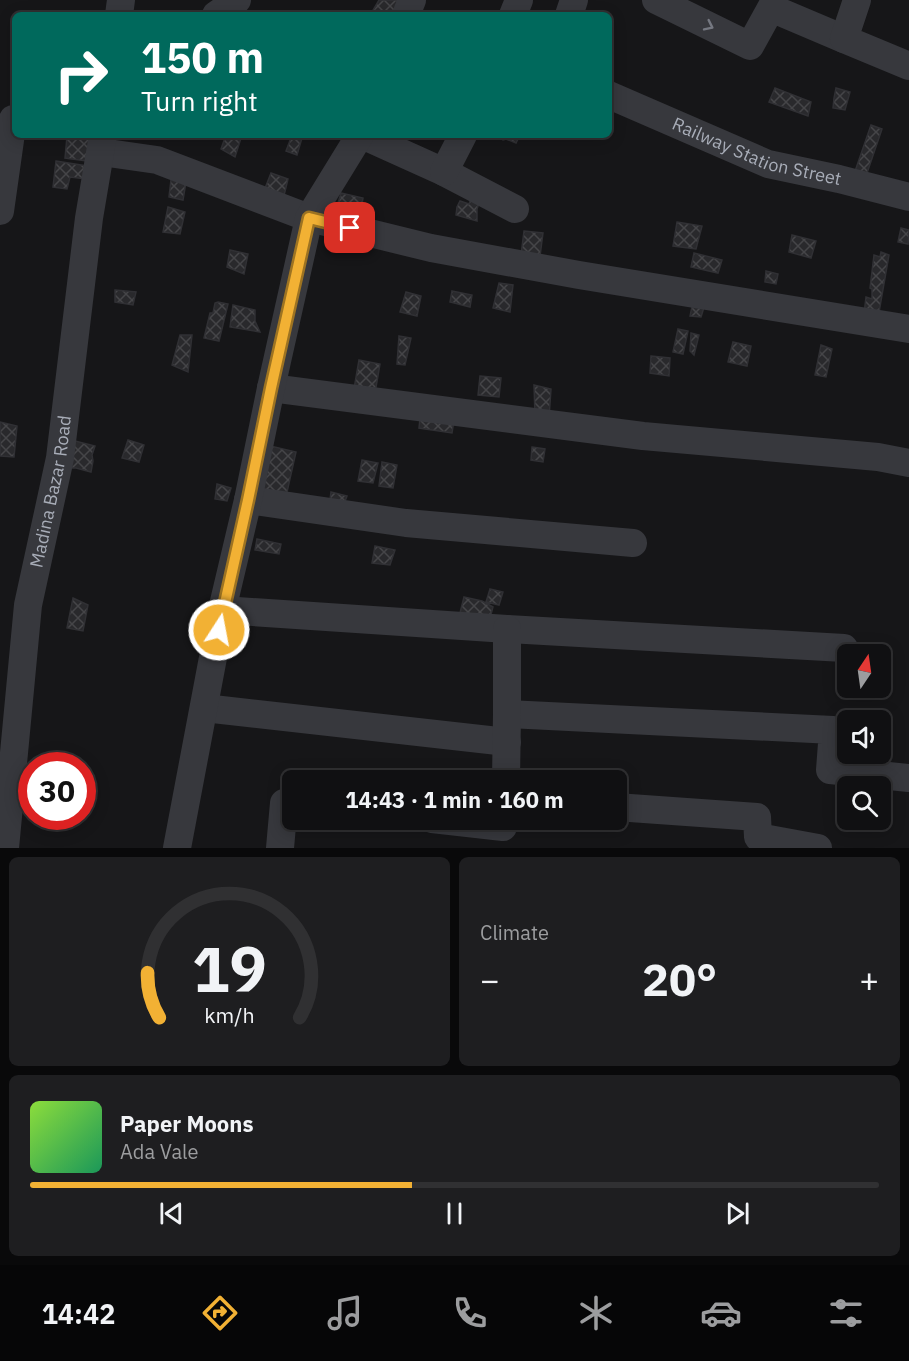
<!DOCTYPE html>
<meta charset="utf-8">
<style>
:root{--surface:#101012;--page:#1e1e20;--text:#f1f3f6;--muted:#9c9d9f;--line:#303032;--accent:#f2b134}
body{margin:0;font-family:"IBM Plex Sans",sans-serif;background:var(--page);color:var(--text);height:100vh;display:flex;flex-direction:column;font-size:22px;white-space:nowrap}
*{box-sizing:border-box;margin:0}
p{font-size:20px;color:var(--muted)}
.icon{flex:none;width:33px;height:33px;fill:none;stroke:currentColor;stroke-width:2;stroke-linecap:round;stroke-linejoin:round}
.map{position:relative;height:848px;overflow:hidden}
.details{display:flex;flex-direction:column;gap:9px;padding:9px;background:#09090a;flex:1}
.details>*{flex:none}
.guide{position:absolute;left:12px;top:12px;width:600px;height:126px;border-radius:9px;box-shadow:0 3px 15px #0003,0 0 0 2px var(--line);background:#00695c;color:#fff;overflow:hidden}
.needle{width:39px;rotate:13deg}
.tools{position:absolute;left:837px;top:644px;display:grid;gap:12px}
.tools a{display:grid;place-items:center;width:54px;height:54px;border-radius:9px;background:var(--surface);box-shadow:0 3px 15px #0003,0 0 0 2px var(--line);font-size:30px}
.speed{position:absolute;left:18px;top:752px;display:flex;gap:12px;font-size:30px;font-weight:700;text-align:center}
.speed>*{display:grid;place-content:center;width:78px;height:78px;border-radius:50%;background:var(--surface);box-shadow:0 3px 15px #0003,0 0 0 2px var(--line);line-height:1}
.speed .limit{border:9px solid #d22;background:#fff;color:#111}
.pin{position:absolute;display:grid;place-items:center;width:51px;height:51px;color:#fff;margin:-26px;border-radius:12px;box-shadow:0 3px 9px #0006}
.me{position:absolute;width:66px;margin:-33px;rotate:11deg;stroke-linejoin:round;filter:drop-shadow(0 0 4px #0008)}
.turn{display:flex;align-items:center;gap:21px;height:126px;padding:0 30px;font-size:27px}
.turn .icon{width:78px;height:78px;stroke-width:2.5}
.turn b{display:block;font-size:42px;line-height:51px}
.big{font-size:45px;font-weight:800;line-height:1.1}
.details .card{flex:1;display:flex;flex-direction:column;justify-content:center;gap:9px;min-width:0;padding:0 21px;border-radius:9px;background:var(--page)}
.details .dial{align-items:center;gap:0}
.dial svg{height:156px;overflow:visible;fill:none;stroke:var(--line);stroke-width:7;stroke-linecap:round;text-anchor:middle}
.dial text{fill:var(--text);stroke:none}
.song{display:flex;align-items:center;gap:18px}
.cover{width:72px;height:72px;border-radius:9px;background:linear-gradient(135deg,hsl(90 70% 55%),hsl(150 70% 35%))}
.played{height:6px;border-radius:3px;background:linear-gradient(90deg,var(--accent) 45%,var(--line) 45%)}
.keys{display:flex;justify-content:space-around;direction:ltr}
.heat{display:flex;justify-content:space-between;align-items:center;font-size:33px;direction:ltr}
.details .tiles{flex:1;display:grid;gap:9px;grid-template-columns:1fr 1fr}
.card:last-child{grid-column:span 2}
.trip{position:absolute;left:282px;top:770px;width:345px;height:60px;border-radius:9px;background:var(--surface);box-shadow:0 3px 15px #0003,0 0 0 2px var(--line);font-weight:800;line-height:60px;text-align:center}
.tabs{display:flex;height:96px;justify-content:space-around;align-items:center;background:#060607;color:var(--muted)}
.tabs .icon{width:42px;height:42px}
.tabs .on{color:var(--accent)}
.tabs b{font-size:27px;color:var(--text)}
.map>svg:first-child{display:block}
.building{fill:url(#building-cross-hatch);stroke:#303034;stroke-width:1.5}
.lines{fill:none;stroke-linecap:round;stroke-linejoin:round}
.minor{stroke:#37383d;stroke-width:28}
.oneway{stroke:#757881}
.route-casing{stroke:#9d7322;stroke-width:15}
.route{stroke:#f2b134;stroke-width:10}
.labels{text-anchor:middle;stroke-width:6;stroke-linejoin:round;paint-order:stroke}
.street-label{font-size:18px;fill:#a8adb8;stroke:#111113}
</style>
<div class="map">
<svg width="909" height="848" viewBox="0 0 909 848">
<defs>
<pattern id="building-cross-hatch" width="8" height="8" patternUnits="userSpaceOnUse" patternTransform="scale(1.5)"><rect width="8" height="8" fill="#29292c"/><path d="M0 0l8 8M0 8l8-8" fill="none" stroke="#454548"/></pattern>
</defs>
<rect width="100%" height="100%" fill="#161618"/>
<path class="building" d="M379,0H405L396,15H378L372,12Z
M775,88L811,102L808,116L769,102Z
M836,88L850,92L845,110L833,108L834,98Z
M871,125L882,129L864,182L852,180Z
M226,135H242L235,157L221,149Z
M292,135H298L302,138L297,155L286,151Z
M495,135H520L516,143L506,139L503,140Z
M67,136L99,141L94,162L65,158Z
M56,161L87,166L86,179L70,177L67,189L53,187Z
M172,171L187,176L183,200L169,197Z
M271,173L288,179L282,204L262,196Z
M341,193L363,198L359,220L335,213Z
M473,193L482,195L477,209V221L456,215L457,207L460,201L469,204Z
M168,207L185,212L180,234L163,232Z
M677,222L702,226L696,249L673,246Z
M901,228L909,230L908,244L898,242Z
M524,231L543,233L539,264L520,263Z
M792,235L816,241L811,258L789,252Z
M230,250L248,254L244,274L227,267Z
M881,252L889,255L878,318L864,314L866,297L872,299V289L870,288L874,255L880,257Z
M694,253L722,260L718,273L691,267Z
M766,271L778,274L776,284L765,282Z
M499,283L513,285L510,312L493,308Z
M115,290L136,292L133,305L115,302Z
M452,291L472,295L470,307L450,302Z
M406,292L421,296L417,316L400,312Z
M218,302L228,304L219,341L204,338L210,313H213L215,303Z
M693,302L705,304L701,317L690,316Z
M233,305L255,310V321L260,332L230,327Z
M678,329L688,331L683,354L673,352Z
M691,333L699,335L694,355L690,351Z
M180,335H192L188,372L172,365Z
M399,336L411,338L405,365L397,364Z
M733,342L751,346L747,366L728,362Z
M821,345L832,349L826,377L815,375Z
M651,356L670,358L669,376L650,373Z
M359,360L380,364L375,393L354,389Z
M480,376L501,378L499,397L478,395Z
M534,385L551,389L549,418L535,416Z
M421,409L455,414L452,433L419,428Z
M0,422L17,426L14,457L0,456Z
M67,439L95,446L92,455L93,461L91,472L76,468H66Z
M128,440L144,445L139,462L122,458Z
M266,445L296,452L285,501L255,495Z
M532,447L545,449L543,462L531,460Z
M362,460L378,463L373,483L358,481Z
M382,462L397,465L393,488L379,486Z
M217,484L231,488L227,501L215,499Z
M331,492L347,496L342,509L329,507Z
M257,539L281,544L279,554L255,550Z
M375,546L395,550L390,565L372,563Z
M490,589L503,592L499,605L486,602Z
M464,597L482,601L493,607L489,622L459,617Z
M73,598L88,605L83,631L67,628Z"/>
<g class="lines">
<g class="minor">
<path d="M656,0L750,46L771,8L844,39"/>
<path d="M857,0L844,39L909,66"/>
<path d="M119,15L121,0"/>
<path d="M216,15L237,0"/>
<path d="M406,15L412,0"/>
<path d="M513,15L519,0"/>
<path d="M569,15L574,0"/>
<path id="s1" d="M609,95L768,164L839,179L909,197"/>
<path d="M362,135L444,172L515,209"/>
<path d="M101,152L157,160L309,218L431,248L579,275L909,329"/>
<path d="M444,172L463,135"/>
<path d="M0,211L13,119"/>
<path d="M271,388L643,436L878,457L909,463"/>
<path d="M248,500L406,523L633,543"/>
<path d="M222,610L507,629L844,648"/>
<path d="M204,708L507,742"/>
<path d="M507,714L833,730L830,770L909,778"/>
<path d="M506,780L507,714V629"/>
<path d="M616,807L757,817L758,837L818,848"/>
<path d="M432,819L503,827"/>
<path id="s2" d="M5,848L28,605L60,458L89,218L103,135"/>
<path d="M177,848L222,610L248,500L271,388L309,218L360,135"/>
<path d="M280,848L284,803L292,804"/>
</g>
</g>
<defs><path id="oneway-chevron" d="M-2-3.5L2.5 0L-2 3.5" fill="none" stroke-width="1.6" stroke-linecap="round" stroke-linejoin="round" transform="scale(1.5)"/></defs>
<use class="oneway" href="#oneway-chevron" transform="translate(709 26) rotate(26)"/>
<g class="lines">
<defs>
<path id="route" d="M219,630L248,500L271,388L309,218L350,228"/>
</defs>
<use href="#route" class="route-casing"/>
<use href="#route" class="route"/>
</g>
<g class="labels">
<g class="street-label">
<text dy="6" stroke="none"><textPath href="#s1" startOffset="159">Railway Station Street</textPath></text>
<text dy="6" stroke="none"><textPath href="#s2" startOffset="360">Madina Bazar Road</textPath></text>
</g>
</g>
</svg>
<div class="tools">
<a><svg class="needle" viewBox="-14 -14 28 28"><path d="M0-13l5 13h-10z" fill="#e53935"/><path d="M0 13l5-13h-10z" fill="#9c9d9f"/></svg></a>
<a><svg class="icon" aria-label="sound" viewBox="0 0 24 24"><path d="M4 9h4l5-4v14l-5-4H4zM17 9q2 3 0 6"/></svg></a>
<a><svg class="icon" aria-label="search" viewBox="0 0 24 24"><circle cx="10" cy="10" r="6"/><path d="M15 15l6 6"/></svg></a>
</div>
<div class="speed"><div class="limit">30</div></div>
<div class="pin" style="left:350px;top:228px;background:#d93025"><svg class="icon" aria-label="arrive" viewBox="0 0 24 24"><path d="M6 21V4h12l-3 4 3 4H6"/></svg></div>
<svg class="me" style="left:219px;top:630px" viewBox="-20 -20 40 40"><circle r="17" fill="#f2b134" stroke="#fff" stroke-width="3"/><path d="M0-11L8 9 0 5-8 9z" fill="#fff"/></svg>
<div class="trip">14:43 · 1 min · 160 m</div>
<div class="guide">
<div class="turn"><svg class="icon" aria-label="right" viewBox="0 0 24 24"><path d="M7 20v-9h11M14 6l5 5-5 5"/></svg><div><b>150 m</b>Turn right</div></div>
</div>
</div>
<section class="details">
<div class="tiles">
<div class="card dial"><svg viewBox="0 0 100 80">
<path d="M14 69A42 42 0 1 1 86 69"/>
<path d="M14 69A42 42 0 0 1 8 46" stroke="#f2b134"/>
<text x="50" y="56" font-size="32" font-weight="700">19</text>
<text x="50" y="72" font-size="11">km/h</text>
</svg></div>
<div class="card"><p>Climate</p>
<div class="heat"><a>−</a><b class="big">20°</b><a>+</a></div>
</div>
<div class="card">
<div class="song"><i class="cover"></i><div><b>Paper Moons</b><p>Ada Vale</p></div></div>
<div class="played"></div>
<div class="keys"><svg class="icon" aria-label="previous" viewBox="0 0 24 24"><path d="M18 5L8 12l10 7zM5 5v14"/></svg><svg class="icon" aria-label="pause" viewBox="0 0 24 24"><path d="M8 5v14M16 5v14"/></svg><svg class="icon" aria-label="next" viewBox="0 0 24 24"><path d="M6 5l10 7-10 7zM19 5v14"/></svg></div>
</div>
</div>
</section>
<nav class="tabs">
<b>14:42</b>
<svg class="icon on" aria-label="directions" viewBox="0 0 24 24"><path d="M12 3l9 9-9 9-9-9zM9 14v-3h6M13 9l2 2-2 2"/></svg>
<svg class="icon" aria-label="music" viewBox="0 0 24 24"><path d="M9 18V5l10-2v13"/><circle cx="6" cy="18" r="3"/><circle cx="16" cy="16" r="3"/></svg>
<svg class="icon" aria-label="phone" viewBox="0 0 24 24"><path d="M5 4h4l2 5-3 2q2 4 5 5l2-3 5 2v4C11 20 4 13 5 4z"/></svg>
<svg class="icon" aria-label="climate" viewBox="0 0 24 24"><path d="M12 3v18M4 7l16 10M4 17L20 7"/></svg>
<svg class="icon" aria-label="car" viewBox="0 0 24 24"><path d="M5 17H2v-5l4-1 3-4h7l3 4 3 1v5h-3M9 17h6M6 11h13"/><circle cx="7" cy="17" r="2"/><circle cx="17" cy="17" r="2"/></svg>
<svg class="icon" aria-label="filters" viewBox="0 0 24 24"><path d="M4 7h16M4 17h16"/><circle cx="9" cy="7" r="2"/><circle cx="15" cy="17" r="2"/></svg>
</nav>
